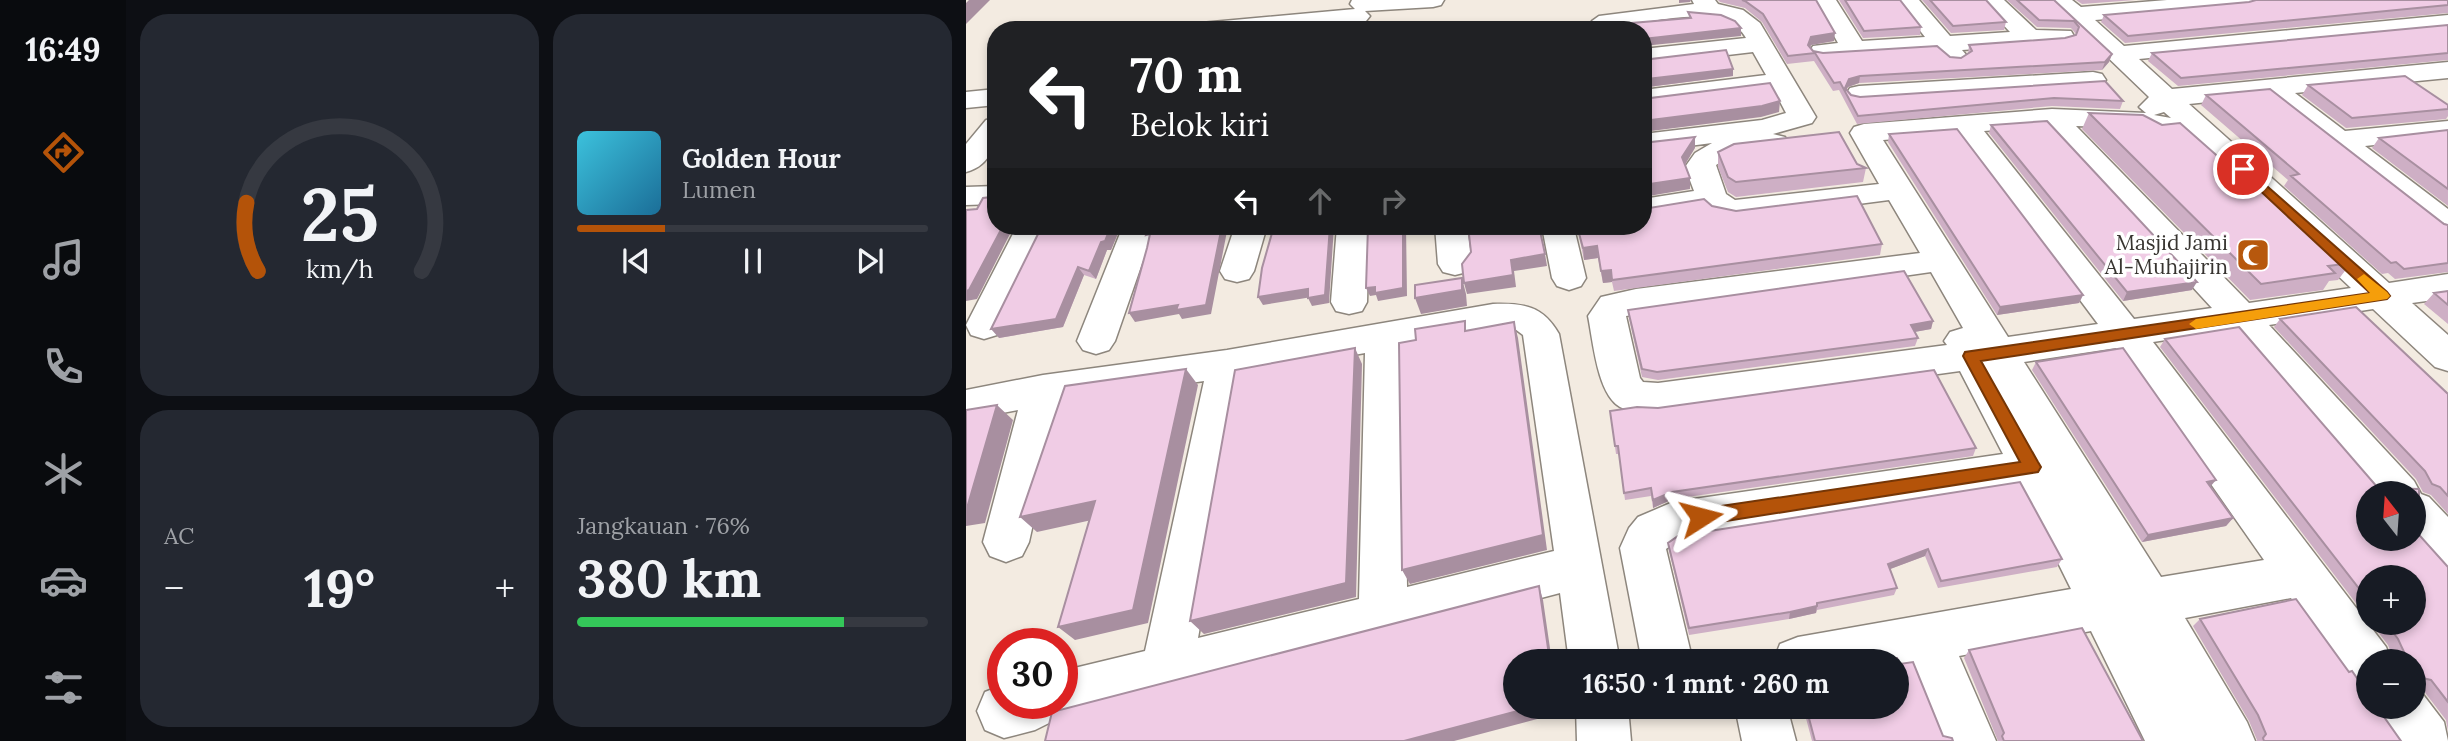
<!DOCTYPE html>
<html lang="id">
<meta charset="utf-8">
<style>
:root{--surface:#171b24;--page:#242831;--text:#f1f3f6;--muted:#9ea1a6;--line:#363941;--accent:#b45309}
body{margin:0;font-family:Lora,serif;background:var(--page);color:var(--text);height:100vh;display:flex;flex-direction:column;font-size:26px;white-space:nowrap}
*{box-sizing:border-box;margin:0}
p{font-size:23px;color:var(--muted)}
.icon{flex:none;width:38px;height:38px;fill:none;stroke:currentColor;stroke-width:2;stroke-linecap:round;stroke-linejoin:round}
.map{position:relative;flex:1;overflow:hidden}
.sheet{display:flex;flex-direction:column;gap:14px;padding:14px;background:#0d0f14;width:840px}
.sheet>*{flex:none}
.top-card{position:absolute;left:21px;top:21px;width:665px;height:214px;border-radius:28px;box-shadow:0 4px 10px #0003;background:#202124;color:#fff;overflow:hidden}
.needle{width:46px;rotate:343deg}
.controls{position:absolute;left:1390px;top:481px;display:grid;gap:14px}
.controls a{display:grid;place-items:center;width:70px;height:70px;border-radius:50%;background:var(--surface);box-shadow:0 4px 10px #0003;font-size:35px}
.speed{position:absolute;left:21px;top:628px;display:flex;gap:14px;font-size:35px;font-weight:700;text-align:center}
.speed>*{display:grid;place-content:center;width:91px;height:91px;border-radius:50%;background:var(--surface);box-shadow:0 4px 10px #0003;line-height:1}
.speed .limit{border:10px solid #d22;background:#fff;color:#111}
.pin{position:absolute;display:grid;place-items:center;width:60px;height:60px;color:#fff;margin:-30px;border:4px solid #fff;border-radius:50%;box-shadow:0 2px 7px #0007}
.me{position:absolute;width:77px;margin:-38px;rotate:81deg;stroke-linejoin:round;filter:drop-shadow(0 0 5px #0008)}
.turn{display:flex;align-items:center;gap:24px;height:147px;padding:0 28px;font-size:32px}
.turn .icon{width:91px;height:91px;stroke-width:2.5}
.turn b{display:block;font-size:49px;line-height:60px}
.lanes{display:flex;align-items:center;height:66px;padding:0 28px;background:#0003;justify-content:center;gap:35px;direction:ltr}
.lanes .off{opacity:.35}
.big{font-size:52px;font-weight:700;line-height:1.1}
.sheet .card{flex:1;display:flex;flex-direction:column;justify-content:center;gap:10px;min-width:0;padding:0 24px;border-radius:28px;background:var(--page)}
.sheet .dial{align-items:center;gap:0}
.dial svg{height:182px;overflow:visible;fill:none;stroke:var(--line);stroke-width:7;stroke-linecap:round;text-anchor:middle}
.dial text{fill:var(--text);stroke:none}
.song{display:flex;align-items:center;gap:21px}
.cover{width:84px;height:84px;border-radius:10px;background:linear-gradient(135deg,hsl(190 70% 55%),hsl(200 70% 35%))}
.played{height:7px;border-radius:4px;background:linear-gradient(90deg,var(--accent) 25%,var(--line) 25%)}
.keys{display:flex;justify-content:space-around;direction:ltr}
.heat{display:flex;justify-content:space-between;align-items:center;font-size:38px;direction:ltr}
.charge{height:10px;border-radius:5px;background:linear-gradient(90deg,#34c759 76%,var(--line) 0)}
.sheet .tiles{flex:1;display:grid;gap:14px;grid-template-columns:repeat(2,1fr)}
.trip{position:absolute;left:537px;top:649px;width:406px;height:70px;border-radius:35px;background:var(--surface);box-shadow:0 4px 10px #0003;font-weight:700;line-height:70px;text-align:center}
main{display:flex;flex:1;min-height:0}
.tab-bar{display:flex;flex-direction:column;width:126px;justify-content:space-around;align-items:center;background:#090b0e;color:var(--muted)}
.tab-bar .icon{width:49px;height:49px}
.tab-bar .current{color:var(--accent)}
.tab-bar b{font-size:32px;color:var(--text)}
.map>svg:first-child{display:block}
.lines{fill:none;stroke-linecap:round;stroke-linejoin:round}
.minor-casing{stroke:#8d867d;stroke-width:3}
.minor{fill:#fff;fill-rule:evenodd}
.wall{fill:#ceafc5}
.shaded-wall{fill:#a88fa0}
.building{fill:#f0cce5;stroke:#a88fa0;stroke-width:2}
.route{fill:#b45309;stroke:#753606;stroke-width:2}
.slow{fill:#f59e0b}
.labels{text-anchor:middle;stroke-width:7;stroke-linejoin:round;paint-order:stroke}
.poi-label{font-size:21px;fill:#373430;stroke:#fff;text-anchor:end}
</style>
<main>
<nav class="tab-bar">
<b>16:49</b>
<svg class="icon current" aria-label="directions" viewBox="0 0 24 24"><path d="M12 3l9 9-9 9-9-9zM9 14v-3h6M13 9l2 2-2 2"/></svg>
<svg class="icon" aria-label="music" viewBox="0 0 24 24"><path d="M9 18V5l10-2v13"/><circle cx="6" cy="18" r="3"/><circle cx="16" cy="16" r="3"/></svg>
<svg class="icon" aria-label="phone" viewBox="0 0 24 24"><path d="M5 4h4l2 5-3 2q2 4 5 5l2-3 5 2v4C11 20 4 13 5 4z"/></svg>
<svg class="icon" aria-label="climate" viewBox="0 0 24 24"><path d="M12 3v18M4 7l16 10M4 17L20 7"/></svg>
<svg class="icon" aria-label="car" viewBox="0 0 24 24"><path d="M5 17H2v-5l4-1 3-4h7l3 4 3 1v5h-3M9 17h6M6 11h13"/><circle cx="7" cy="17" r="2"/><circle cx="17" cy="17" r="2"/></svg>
<svg class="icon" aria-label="filters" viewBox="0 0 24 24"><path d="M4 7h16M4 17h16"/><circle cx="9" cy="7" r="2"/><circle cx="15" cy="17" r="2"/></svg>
</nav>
<section class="sheet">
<div class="tiles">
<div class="card dial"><svg viewBox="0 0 100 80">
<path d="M14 69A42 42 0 1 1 86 69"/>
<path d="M14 69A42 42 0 0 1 9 39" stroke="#b45309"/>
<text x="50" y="56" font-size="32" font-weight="700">25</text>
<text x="50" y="72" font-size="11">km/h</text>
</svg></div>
<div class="card">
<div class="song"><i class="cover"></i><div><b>Golden Hour</b><p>Lumen</p></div></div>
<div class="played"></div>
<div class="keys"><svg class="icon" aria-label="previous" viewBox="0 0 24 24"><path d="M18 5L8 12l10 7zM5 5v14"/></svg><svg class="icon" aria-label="pause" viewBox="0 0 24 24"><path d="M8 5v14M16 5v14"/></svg><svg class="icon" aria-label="next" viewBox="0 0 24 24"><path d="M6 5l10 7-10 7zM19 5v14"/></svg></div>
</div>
<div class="card"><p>AC</p>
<div class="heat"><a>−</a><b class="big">19°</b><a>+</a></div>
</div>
<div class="card"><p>Jangkauan · 76%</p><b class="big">380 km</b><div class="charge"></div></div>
</div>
</section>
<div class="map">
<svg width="1482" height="741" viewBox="0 0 1482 741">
<rect width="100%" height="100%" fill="#f3ebe1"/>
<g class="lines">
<defs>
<path id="minor" d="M386,0H478L475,5L467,7L399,11L404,16L400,21L392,23L317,30H223L227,25L235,23L389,9L384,4Z
M726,0H749L752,4L777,10L794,23L850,117L846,123L807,134L819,137L823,143L819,149L767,155L750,165L760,194L769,200L913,184L884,133L888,127L898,124L1086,109L1180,113L1173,107L1183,97L1082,0H1106L1115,7L1201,0H1290L1287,5L1279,7L1129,20L1158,46L1482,15V29L1173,59L1206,89L1482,62V78L1329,93L1379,131L1482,121V137L1399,146L1482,209V235L1471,232L1299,96L1223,104L1423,283L1482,274V298L1446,303L1482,335V371L1469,367L1407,309L1303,325L1448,481L1455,494L1463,497L1482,517V568L1466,562L1445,539H1447V494H1406L1266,330L1187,342L1420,647L1426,662H1402V690L1384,683L1325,598L1219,618L1281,722L1289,741H1179L1125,631L993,656L1030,741H976L946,665L931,668V662H807L814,644L832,637L1105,589L1054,486L711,541L700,549L727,662H676L654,548L663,528L672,517L707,502L1037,454L994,371L692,413C680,412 665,413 654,407C631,394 627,340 622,316L635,297L670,289L954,253L923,200L769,220L746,215L739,208L677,219V199L728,191L719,167L729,153L746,143L677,152V134L796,120L820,113L808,90L677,106V90L800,75L787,52L677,65V49L780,38C760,1 683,23 648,27L647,30H623L626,21L633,16L728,4ZM1198,112L1205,118L1188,115ZM1079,126L1246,308L1168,319L1018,131ZM1110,126L1170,128L1227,139L1385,288L1283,303ZM990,134L1132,324L1042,337L917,140ZM965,272L997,328L984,332L978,341L981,345L692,383L677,382L674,378L660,316ZM1150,348L1298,560L1195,577L1058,362Z
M848,0H870L896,41L959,37L930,0H953L984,36L1044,32L1014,0H1038L1070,30L1105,31L1108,36L1105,41L1096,43L996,50L1002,57L998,62C984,66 980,62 971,51L856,58L847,56L844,51L847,46L872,43Z
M1127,72L1136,74L1140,80L1136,86L893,102L884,100L880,94L884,88L893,86Z
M30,89V105L0,108V92Z
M30,118C30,141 27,165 0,172V144L20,120Z
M30,186V204L0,205V187Z
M51,226H83L31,335L18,339L5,335L0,325Z
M157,226H189L149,341L143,350L130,354L117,350L111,341Z
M269,226H301L288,271L283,279L271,282L259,279L254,271Z
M371,226H403L401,302L396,311L383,314L370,311L365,302Z
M469,226H501L506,264L501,272L489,275L477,272L472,264Z
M581,226H613L609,232L620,278L615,286L603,290L591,286L586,278L577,232Z
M527,304C558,303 577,306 593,334L654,662H603L594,593L96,723L89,720L69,730L38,738L19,730L11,711L19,692L37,685V704H96V671L179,651L238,381L94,402L63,542L56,556L40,562L24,556L17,542L52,410L0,420V390L77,375L261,350ZM549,329L557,335L588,551L441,587L437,346L527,330ZM399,353L393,599L232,638L278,375Z
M1447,686L1452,688L1478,722L1482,741H1426L1414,726L1407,707H1447Z
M610,707H662L665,741H611Z
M769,707H821L830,741H776Z"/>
</defs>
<use href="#minor" class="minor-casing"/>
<use href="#minor" class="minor"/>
</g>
<path class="wall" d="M752,0H850L868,41L845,45L844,47L847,51L857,53L995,58L1002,54L1003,45L1099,38L1110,34L1105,28L1071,27L1041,0H1088L1146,54L1143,62L1136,70L893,83L882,87L880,90L885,95L894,97L1139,81L1157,101L1154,109L1086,106L891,124L873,90L867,91L848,61L821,64L796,22L779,8L754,2Z
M873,0H934L955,27L954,35L897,38Z
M956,0H1020L1040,22L1038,30L985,33Z
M1110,0H1169L1116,4Z
M1482,0V13L1159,43L1135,22L1138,15L1283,2Z
M1482,25V60L1212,86L1182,61L1186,53Z
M677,60L767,76L682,87L677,70Z
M1342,85L1482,105V116L1480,119L1380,128L1336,95Z
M1240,95L1482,225V272L1429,279L1422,273L1416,274L1318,186L1322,180L1235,105Z
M1123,113L1274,176L1385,263L1372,280L1363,281L1357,290L1284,300L1116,129Z
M1025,125L1226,290L1157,301L1023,133Z
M1482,130V206L1406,148L1413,138Z
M923,134L1117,295L1113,303L1031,315L922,142Z
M752,152L891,164L900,168L897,182L770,197L762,192L752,167Z
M746,206L916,244L914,255L648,291L646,282L637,283L632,258L618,260L611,226Z
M76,226H155L145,250H141L130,279L118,275L97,327L33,338Z
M1482,291V324L1458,304L1468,293Z
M662,310L967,321L965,329L948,332L952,338L949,346L692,380L676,377L663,318Z
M1314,319L1482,394V514L1465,495L1457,492L1450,479L1308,327Z
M1273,327L1412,488L1453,489V499L1447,504V494H1402V539H1447V528L1482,567V731L1480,720L1454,686L1450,685L1447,687V662H1427L1428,661L1422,645L1405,623H1447V578H1402V619L1194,347L1199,339Z
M1070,362L1245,487L1267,518L1260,526L1176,542L1066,370Z
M644,411L1010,448L1007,456L707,499L687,508L685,496L659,500L653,454H650Z
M1054,482L1096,559L1091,567L972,588L959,556L924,569L931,588L928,595L851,610L850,613L823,619L723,635L703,550L702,543Z
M1234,619L1383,672L1435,741H1290L1291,740L1283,721L1227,626Z
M1003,650L1177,741H1032L998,658Z
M837,707H931L977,736L987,741H846Z"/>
<path class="shaded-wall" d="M3,0H24L0,24V3Z
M713,0H725L724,2L713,3Z
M775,28V36L677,46V39Z
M869,33L868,41L845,45L842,52V45L845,37Z
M1146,54L1143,62L1136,70L1139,62Z
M767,69V76L682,87L681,79Z
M894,76L893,83L882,87L879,92V88L883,79Z
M814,101L813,112L795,117L677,132V121Z
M729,137V148L717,168L716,157Z
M724,178V189L677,197V185Z
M37,226H48L11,299L0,301V291Z
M145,226H155L145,250H141L130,279L123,271L135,242Z
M256,226H262L245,314L216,319L213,314L169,322L163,313L212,305Z
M364,226H368L363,303L346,306L342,298Z
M437,226H440L441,296L412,301L410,295L404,296L400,288Z
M573,226H579L574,233Z
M631,246L632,258L618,260L617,248Z
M579,254L581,266L548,271L550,287L501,294L498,283L545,260Z
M112,267L118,275L97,327L33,338L25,329Z
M645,270L646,282L637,283L635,271Z
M496,278L500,294L501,306L455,314L449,298Z
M1231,282L1226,290L1157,301L1161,292Z
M342,289L346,297L297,305L292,297Z
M1117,295L1113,303L1031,315L1034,307Z
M967,321L965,329L943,333L945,325Z
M548,322L552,338L581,550L444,584L436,570Z
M389,348L396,364L390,597L238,634L224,621Z
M220,369L232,385L182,623L109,640L92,627Z
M31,405L47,420L19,523L0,526V508Z
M1250,480L1244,487L1241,482Z
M706,492L707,499L687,508V500Z
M129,501L144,516L71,532L54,517Z
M1267,518L1260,526L1176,542L1182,535Z
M962,549L959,556L919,571L922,564Z
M573,586L577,600L586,662H584Z
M851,606L850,613L823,619L824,612Z
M567,707H593L594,713L488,741H438Z"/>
<path class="building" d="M776,0H850L869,33L845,37L842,45L847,51L857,53L971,46L984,57L995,58L1006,51L1003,45L1099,38L1110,35L1113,27L1108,21L1073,20L1051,0H1088L1146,54L1139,62L894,76L883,79L879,88L885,95L894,97L1139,81L1157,101L1088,98L892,116L874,82L868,83L849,53L822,56L797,14L779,1Z
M879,0H934L955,27L898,31Z
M964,0H1020L1040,22L987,26Z
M1290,0H1482V5L1162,36L1138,15L1283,2Z
M722,12L755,15L769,21L775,28L677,39V30H668L666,23L725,18Z
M617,23V30H598V24Z
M1482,25V53L1215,78L1186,53Z
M760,50L767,69L681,79L677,64V60Z
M1439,76L1482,105V109L1386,118L1342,85Z
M804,83L814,101L796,106L677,121V99Z
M1304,89L1478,224L1482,225V263L1438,269L1430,262L1425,263L1325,176L1333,174L1240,95Z
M1123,113L1177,115L1196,125L1214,123L1274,176L1288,175L1385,263L1362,266L1369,273L1295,284Z
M1081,121L1231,282L1161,292L1025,125Z
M991,129L1117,295L1034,307L923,134Z
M1482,130V189L1413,138Z
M873,132L891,164L900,168L770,182L762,177L752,152L768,144Z
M729,137L716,157L724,178L677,185V143Z
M30,193V226H37L3,290L0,291V210L11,209L17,198L25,197L26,194Z
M891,196L916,244L646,280L645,270L635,271L631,246L617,248L611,226H677V209L738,199L746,206L770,211Z
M76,226H145L139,241L135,242L123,271L112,267L90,319L25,329Z
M183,226H256L240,305L210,310L212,305L163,313L181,248L184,234L180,235Z
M308,226H364L359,295L342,298V289L292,297L296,268Z
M402,226H437V288L409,293V287L400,288Z
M502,226H573L579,254L545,260L547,275L498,283L496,264L505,252Z
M938,271L967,321L945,325L952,338L691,372L676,369L662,310Z
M496,278V290L449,298V285Z
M1482,291V305L1468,293Z
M1390,307L1482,394V496L1474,487L1466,484L1459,471L1314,319Z
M499,321V331L548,322L577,535L436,570L433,343L450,340L449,329Z
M1273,327L1412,488L1453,489V499L1447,500V494H1402V539H1447V528L1482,567V702L1465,680L1456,678L1455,682L1447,672V662H1435L1432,658L1439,654L1432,639L1420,623H1447V578H1402V600L1199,339Z
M389,348L380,583L224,621L269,370Z
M1157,348L1250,480L1241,482L1267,518L1182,535L1070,362Z
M220,369L167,610L92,627L129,501L54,517L99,386Z
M968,370L1010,448L706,492L687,500L685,488L658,493L652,446H649L644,411L671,407L692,408Z
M31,405L1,508H0V410Z
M1054,482L1096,559L975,581L962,549L922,564L931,588L851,603V606L824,612L723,628L702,543L712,536Z
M573,586L584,662H550V707H567L438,741H79L86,712Z
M1330,599L1383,672L1386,671L1402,694V707H1411L1435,741H1298L1297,738L1300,734L1292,715L1234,619Z
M1116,628L1177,741H1038L1036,736L1038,733L1003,650Z
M897,658H931L934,664L947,662L977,736L986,738L987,741H849L840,707H931V662H880Z"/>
<path class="route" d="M1277,165L1421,292L1424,296L1421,299L1015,361L1072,462L1075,467L1072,472L735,525L728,523L725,517L728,512L735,509L1054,462L997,356L999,352L1404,293L1273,171L1271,169Z"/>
<path class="slow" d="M1398,274L1421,292L1424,296L1421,299L1230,329L1223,324L1230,319L1404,293L1391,279Z"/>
<defs>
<symbol id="mosque-square" viewBox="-11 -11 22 22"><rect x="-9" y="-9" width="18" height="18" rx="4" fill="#b7580d" stroke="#fff"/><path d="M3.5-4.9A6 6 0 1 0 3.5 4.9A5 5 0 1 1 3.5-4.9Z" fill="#fff"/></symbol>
</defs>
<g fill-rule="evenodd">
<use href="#mosque-square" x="1268" y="236" width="38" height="38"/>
</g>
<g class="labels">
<g class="poi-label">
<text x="1262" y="250">Masjid Jami<tspan x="1262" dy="24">Al-Muhajirin</tspan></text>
</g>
</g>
</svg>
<div class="controls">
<a><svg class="needle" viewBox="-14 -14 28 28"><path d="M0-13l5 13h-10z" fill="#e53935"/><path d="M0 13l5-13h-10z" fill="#9ea1a6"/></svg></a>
<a>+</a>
<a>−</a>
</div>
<div class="speed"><div class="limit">30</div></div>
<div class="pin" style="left:1277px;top:169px;background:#d93025"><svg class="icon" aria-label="arrive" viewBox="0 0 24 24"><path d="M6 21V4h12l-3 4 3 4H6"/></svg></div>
<svg class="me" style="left:735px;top:517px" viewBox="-20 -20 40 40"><path d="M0-17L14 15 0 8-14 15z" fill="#b45309" stroke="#fff" stroke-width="4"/></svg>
<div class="trip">16:50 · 1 mnt · 260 m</div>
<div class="top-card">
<div class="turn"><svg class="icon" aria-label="left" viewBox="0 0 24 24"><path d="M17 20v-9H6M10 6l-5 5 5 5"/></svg><div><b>70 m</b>Belok kiri</div></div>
<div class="lanes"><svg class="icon" aria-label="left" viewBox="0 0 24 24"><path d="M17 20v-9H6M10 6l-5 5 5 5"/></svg><svg class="icon off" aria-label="ahead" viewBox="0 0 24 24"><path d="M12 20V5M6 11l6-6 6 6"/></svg><svg class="icon off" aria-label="right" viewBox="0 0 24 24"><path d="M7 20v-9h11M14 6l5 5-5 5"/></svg></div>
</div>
</div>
</main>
